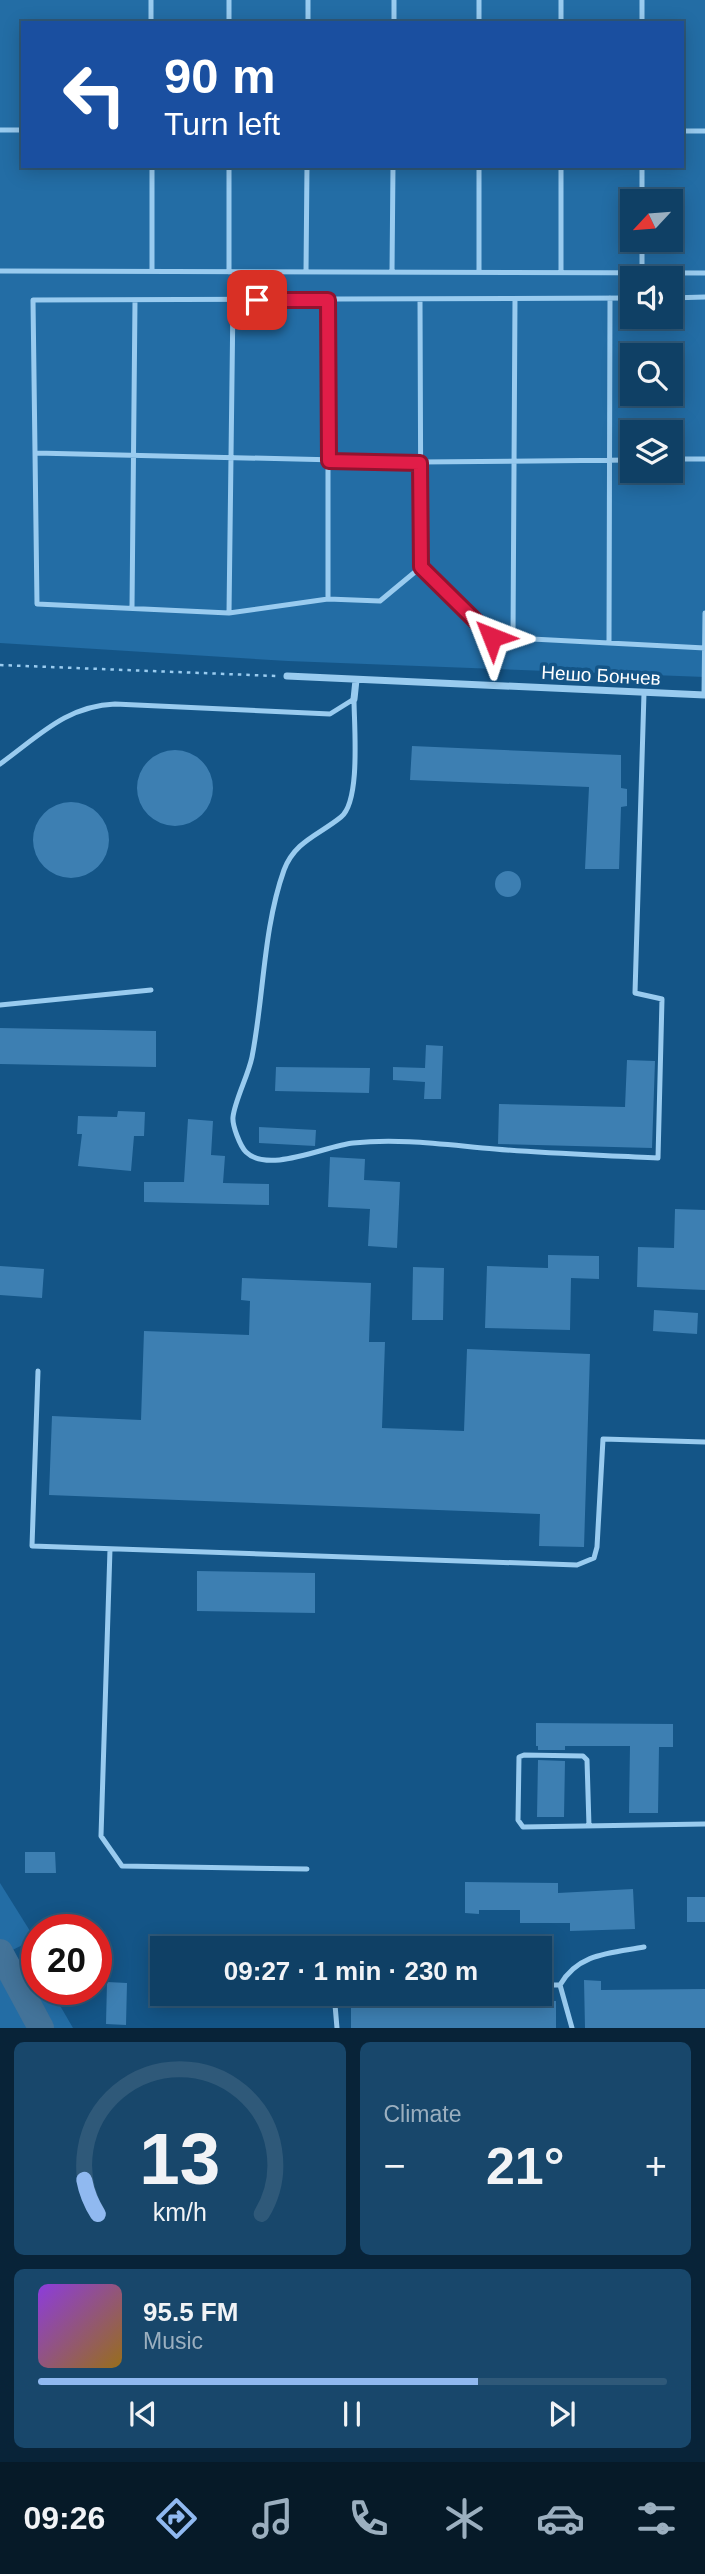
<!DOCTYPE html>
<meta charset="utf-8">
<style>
:root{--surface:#0f4065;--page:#18476b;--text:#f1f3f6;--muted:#9bafbf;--line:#2f5979;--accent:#90b9f0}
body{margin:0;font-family:Helvetica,sans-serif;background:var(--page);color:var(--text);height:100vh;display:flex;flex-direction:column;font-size:26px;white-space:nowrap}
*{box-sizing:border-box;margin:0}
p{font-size:23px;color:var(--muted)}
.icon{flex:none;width:38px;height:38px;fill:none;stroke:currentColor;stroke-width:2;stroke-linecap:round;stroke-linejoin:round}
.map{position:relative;height:2028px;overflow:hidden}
.drawer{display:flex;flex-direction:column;gap:14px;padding:14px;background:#082338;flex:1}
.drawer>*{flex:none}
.guide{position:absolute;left:21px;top:21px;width:663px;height:147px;border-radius:0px;box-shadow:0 4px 18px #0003,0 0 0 2px var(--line);background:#1a4fa0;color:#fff;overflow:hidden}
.needle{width:46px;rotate:244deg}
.controls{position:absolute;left:620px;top:189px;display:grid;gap:14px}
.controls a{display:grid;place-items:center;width:63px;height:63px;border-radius:0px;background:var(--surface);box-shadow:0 4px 18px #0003,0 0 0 2px var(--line);font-size:35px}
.speed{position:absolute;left:21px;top:1914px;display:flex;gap:14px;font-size:35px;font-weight:700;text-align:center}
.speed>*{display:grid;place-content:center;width:91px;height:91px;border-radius:50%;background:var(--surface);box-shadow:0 4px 18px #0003,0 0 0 2px var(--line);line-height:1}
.speed .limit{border:10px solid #d22;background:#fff;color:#111}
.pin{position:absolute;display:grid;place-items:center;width:60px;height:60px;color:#fff;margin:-30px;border-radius:14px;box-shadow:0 4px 10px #0006}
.me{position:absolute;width:77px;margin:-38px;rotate:315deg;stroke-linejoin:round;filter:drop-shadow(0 0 5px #0008)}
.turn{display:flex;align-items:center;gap:24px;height:147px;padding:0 28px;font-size:32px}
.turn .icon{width:91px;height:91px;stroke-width:2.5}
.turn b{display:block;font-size:49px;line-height:60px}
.big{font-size:52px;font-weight:800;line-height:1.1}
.drawer .tile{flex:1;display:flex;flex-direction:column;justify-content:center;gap:10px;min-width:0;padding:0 24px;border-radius:10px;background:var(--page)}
.drawer .dial{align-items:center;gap:0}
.dial svg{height:182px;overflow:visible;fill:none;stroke:var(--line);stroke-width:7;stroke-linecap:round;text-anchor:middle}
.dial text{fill:var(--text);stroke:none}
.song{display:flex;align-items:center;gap:21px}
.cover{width:84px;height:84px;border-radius:10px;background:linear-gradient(135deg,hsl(270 70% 55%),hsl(40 70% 35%))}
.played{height:7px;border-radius:4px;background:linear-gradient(90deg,var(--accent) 70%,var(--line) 70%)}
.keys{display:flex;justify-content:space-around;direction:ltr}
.heat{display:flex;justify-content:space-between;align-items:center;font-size:38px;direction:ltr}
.drawer .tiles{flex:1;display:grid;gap:14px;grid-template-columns:1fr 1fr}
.tile:last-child{grid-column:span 2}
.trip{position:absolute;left:150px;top:1936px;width:402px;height:70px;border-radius:0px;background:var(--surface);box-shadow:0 4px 18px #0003,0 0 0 2px var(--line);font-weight:800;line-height:70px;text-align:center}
.tab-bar{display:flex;height:112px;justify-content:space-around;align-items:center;background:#061a28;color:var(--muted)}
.tab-bar .icon{width:49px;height:49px}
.tab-bar .current{color:var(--accent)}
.tab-bar b{font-size:32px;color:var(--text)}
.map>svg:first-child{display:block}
.green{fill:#236da5;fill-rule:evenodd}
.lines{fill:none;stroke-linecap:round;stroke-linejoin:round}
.river{stroke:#437399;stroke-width:26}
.building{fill:#3d7fb2}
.path{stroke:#99cbef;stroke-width:2.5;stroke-dasharray:3.5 5;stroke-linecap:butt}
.service{stroke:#99cbef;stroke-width:5}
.minor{stroke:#99cbef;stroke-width:7}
.route-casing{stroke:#92132f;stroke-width:18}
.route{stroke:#e11d48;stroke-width:12}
.labels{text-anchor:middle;stroke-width:7;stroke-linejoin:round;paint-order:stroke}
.street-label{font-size:19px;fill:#fff;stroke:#145587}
</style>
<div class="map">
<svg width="705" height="2028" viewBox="0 0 705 2028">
<rect width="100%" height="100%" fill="#145587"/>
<path class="green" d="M0,0H705V677L288,661L0,643ZM23,23H682V166H23ZM632,201H670V240H632ZM632,278H670V317H632ZM632,355H670V394H632ZM632,432H670V471H632Z
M0,1883L35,1939L0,1956Z
M33,1958L37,1965V1990H51L73,2028H0V1973Z"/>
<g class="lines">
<path class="river" d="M0,1952L41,2028"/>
</g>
<path class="building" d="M412,746L621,755V788L627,789V806L621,807L619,869H585L589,787L410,780Z
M137 788a38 38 0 1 1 76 0a38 38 0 1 1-76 0Z
M33 840a38 38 0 1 1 76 0a38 38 0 1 1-76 0Z
M495 884a13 13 0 1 1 26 0a13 13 0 1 1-26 0Z
M0,1028L156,1031V1067L0,1064Z
M426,1045L443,1046L441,1099H424L425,1082L393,1080V1067L425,1068Z
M627,1060L655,1061L652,1148L498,1144L499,1104L625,1107Z
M276,1067L370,1068L369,1093L275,1091Z
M118,1111L145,1112L144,1136H134L131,1171L78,1166L82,1134H77L78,1116L117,1117Z
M188,1119L213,1121L211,1155L225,1156L223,1183L269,1184V1205L144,1202V1182H184Z
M259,1127L316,1130L315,1146L259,1143Z
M330,1157L365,1159L364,1180L400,1182L397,1248L368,1246L370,1209L328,1207Z
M675,1209L705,1210V1290L637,1287L638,1247L674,1248Z
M548,1255L599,1256V1279L571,1278L570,1330L485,1328L487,1266L548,1268Z
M0,1266L44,1269L42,1298L0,1295Z
M413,1267L444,1268L443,1320H412Z
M242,1278L371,1283L369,1342H385L382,1428L464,1431L467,1349L590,1354L584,1547L539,1546L540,1514L49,1495L52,1416L141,1420L144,1331L249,1335L250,1301L241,1300Z
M654,1310L698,1313L697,1334L653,1331Z
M197,1571L315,1573V1613L197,1611Z
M536,1723L673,1724V1747H659L658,1813H629L630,1746H565V1750H538V1746H536Z
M538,1760L565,1761L564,1817H537Z
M25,1852H55L56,1873H25Z
M465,1882L558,1883V1893L633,1889L635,1929L570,1931V1923H520V1910H479V1914L465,1913Z
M687,1897H705V1922H687Z
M584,1980L601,1981V1990L705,1989V2028H585Z
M107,1982L127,1983L126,2025L106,2024Z
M351,2001H556V2028H351Z"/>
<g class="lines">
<path class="path" d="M0,665L276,676"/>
<path class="service" d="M151,0V23
M479,0V23
M229,23V0
M308,23V0
M394,23V0
M561,23V0
M642,23V0
M0,130H23
M682,131H705
M152,166V271
M479,166V272
M642,201V166
M0,271L705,273
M229,272V166
M306,272L307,166
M392,272L393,166
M561,272V166
M642,273V240
M670,298L705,297
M420,299L421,567L492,637L705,648
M36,453L420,462L632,460
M670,459H705
M421,567L380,601L328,599L229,613L37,604L33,300L632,298
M328,599V300
M132,608L135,301
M229,613L233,300
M513,638L515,299
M609,642L610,298
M704,695L705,613
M354,699C354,725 361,801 341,817C319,835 295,841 284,870C263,929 264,996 252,1057C248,1076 235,1100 233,1117C232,1125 240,1146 246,1152C268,1174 325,1146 353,1143C401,1138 447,1145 495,1149C549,1154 604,1155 658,1158L662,999L635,993L644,693
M0,764C39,736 66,706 115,704L330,714L354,699
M0,1005L151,990
M38,1371L32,1546L577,1565L594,1558L597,1547L603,1439L705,1442
M110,1549L101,1836L122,1866L307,1869
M589,1826L587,1760L583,1756L524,1755L519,1757L518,1820L523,1827L705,1824
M541,1985H560C578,1953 611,1953 644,1947
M560,1985L572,2028
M334,1993L337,2028"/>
<path class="minor" d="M287,676L705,695
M354,699L356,680"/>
</g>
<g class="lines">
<defs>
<path id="route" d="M257,300H328L329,461L420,463L421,567L492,637"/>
</defs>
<use href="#route" class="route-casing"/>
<use href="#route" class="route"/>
</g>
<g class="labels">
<g class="street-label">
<text transform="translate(601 675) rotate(3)" y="7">Нешо Бончев</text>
</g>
</g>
</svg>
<div class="controls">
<a><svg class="needle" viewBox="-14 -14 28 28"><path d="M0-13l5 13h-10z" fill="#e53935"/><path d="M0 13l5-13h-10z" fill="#9bafbf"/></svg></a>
<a><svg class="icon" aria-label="sound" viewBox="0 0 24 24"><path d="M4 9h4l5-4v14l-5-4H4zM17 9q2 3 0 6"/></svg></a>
<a><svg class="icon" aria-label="search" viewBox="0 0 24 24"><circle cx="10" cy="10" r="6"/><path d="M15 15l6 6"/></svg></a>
<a><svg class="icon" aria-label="layers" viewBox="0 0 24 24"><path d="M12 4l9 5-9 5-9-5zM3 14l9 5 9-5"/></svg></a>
</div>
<div class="speed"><div class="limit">20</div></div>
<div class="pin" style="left:257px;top:300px;background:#d93025"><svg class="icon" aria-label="arrive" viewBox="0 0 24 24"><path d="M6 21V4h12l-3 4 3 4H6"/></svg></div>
<svg class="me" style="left:492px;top:637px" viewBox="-20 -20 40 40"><path d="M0-17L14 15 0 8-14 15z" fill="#e11d48" stroke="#fff" stroke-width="4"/></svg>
<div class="trip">09:27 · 1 min · 230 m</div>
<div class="guide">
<div class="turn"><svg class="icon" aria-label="left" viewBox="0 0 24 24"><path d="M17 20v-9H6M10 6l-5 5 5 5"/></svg><div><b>90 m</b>Turn left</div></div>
</div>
</div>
<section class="drawer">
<div class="tiles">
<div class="tile dial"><svg viewBox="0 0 100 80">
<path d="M14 69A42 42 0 1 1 86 69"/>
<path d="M14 69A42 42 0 0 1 8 54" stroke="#90b9f0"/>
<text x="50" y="56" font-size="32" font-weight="700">13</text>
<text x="50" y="72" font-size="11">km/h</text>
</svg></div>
<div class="tile"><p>Climate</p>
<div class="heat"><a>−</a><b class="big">21°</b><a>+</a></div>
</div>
<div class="tile">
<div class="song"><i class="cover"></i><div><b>95.5 FM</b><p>Music</p></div></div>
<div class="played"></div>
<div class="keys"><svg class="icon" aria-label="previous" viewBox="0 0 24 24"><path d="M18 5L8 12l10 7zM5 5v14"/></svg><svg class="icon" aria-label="pause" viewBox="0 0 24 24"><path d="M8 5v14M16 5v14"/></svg><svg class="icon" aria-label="next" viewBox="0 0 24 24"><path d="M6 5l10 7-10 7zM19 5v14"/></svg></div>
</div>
</div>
</section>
<nav class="tab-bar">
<b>09:26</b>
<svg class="icon current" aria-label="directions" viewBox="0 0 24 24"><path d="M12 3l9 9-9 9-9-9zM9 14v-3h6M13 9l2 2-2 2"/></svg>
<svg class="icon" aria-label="music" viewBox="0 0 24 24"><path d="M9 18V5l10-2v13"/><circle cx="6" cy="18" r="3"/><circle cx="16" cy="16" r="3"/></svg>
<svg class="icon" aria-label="phone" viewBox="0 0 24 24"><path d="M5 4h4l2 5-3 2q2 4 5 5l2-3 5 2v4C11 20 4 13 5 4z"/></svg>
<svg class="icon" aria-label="climate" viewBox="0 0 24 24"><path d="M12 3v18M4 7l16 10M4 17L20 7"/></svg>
<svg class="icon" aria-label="car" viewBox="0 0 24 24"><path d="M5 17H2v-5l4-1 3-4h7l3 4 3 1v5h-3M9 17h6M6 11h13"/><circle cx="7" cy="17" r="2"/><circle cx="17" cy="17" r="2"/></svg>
<svg class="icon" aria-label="filters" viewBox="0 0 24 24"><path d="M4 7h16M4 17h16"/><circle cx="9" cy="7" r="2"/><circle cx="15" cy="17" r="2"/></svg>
</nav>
